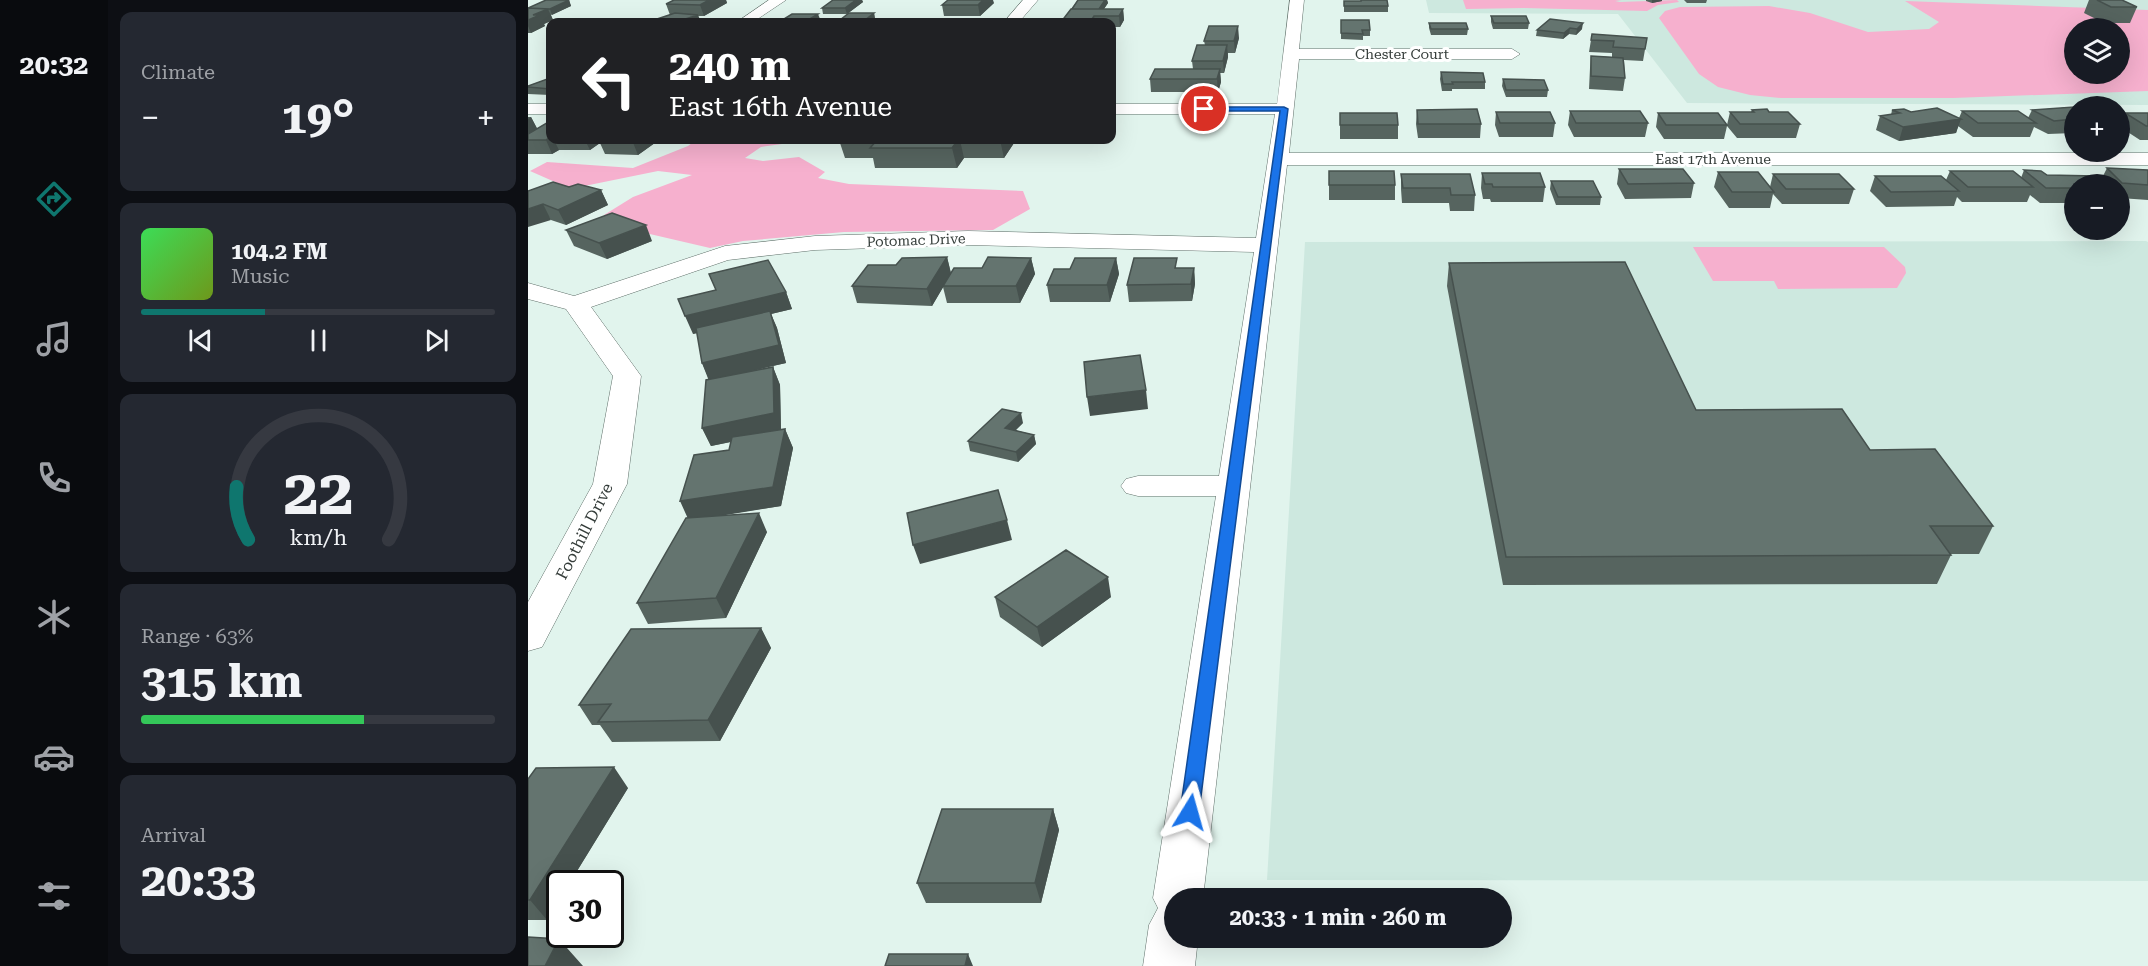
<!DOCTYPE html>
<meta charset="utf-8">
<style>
:root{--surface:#171b24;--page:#242831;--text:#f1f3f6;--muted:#9ea1a6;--line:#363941;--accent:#0f766e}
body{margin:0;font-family:"Roboto Serif",serif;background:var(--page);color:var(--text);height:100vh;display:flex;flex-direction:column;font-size:22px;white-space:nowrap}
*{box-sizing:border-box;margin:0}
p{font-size:20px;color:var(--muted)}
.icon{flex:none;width:33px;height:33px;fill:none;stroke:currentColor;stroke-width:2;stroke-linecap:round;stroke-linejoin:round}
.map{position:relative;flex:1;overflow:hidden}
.details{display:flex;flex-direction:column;gap:12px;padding:12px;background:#0d0f14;width:420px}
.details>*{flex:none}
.banner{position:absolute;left:18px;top:18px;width:570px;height:126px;border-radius:12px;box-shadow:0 6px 24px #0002;background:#202124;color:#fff;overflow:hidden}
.fabs{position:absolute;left:1536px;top:18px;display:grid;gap:12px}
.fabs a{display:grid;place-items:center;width:66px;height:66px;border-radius:50%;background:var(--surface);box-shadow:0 6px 24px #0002;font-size:30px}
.speed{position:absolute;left:18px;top:870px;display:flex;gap:12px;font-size:30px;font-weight:700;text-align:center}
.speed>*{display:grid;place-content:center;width:78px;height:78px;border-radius:50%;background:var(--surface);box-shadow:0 6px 24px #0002;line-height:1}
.speed .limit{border:3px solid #111;border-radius:9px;background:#fff;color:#111}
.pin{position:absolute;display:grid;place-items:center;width:51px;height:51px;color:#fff;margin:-26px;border:3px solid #fff;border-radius:50%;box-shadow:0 2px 6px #0007}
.me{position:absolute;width:66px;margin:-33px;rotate:8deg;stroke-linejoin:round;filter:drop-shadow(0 0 4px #0008)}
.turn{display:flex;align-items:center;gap:21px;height:126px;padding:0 24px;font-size:27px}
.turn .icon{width:78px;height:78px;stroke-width:2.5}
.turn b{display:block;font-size:42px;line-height:51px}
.big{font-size:45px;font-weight:700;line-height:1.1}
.details .widget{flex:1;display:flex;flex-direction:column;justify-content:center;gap:9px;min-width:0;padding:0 21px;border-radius:12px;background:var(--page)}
.details .dial{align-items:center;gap:0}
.dial svg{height:156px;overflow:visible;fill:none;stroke:var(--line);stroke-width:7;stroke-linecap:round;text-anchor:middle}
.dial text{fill:var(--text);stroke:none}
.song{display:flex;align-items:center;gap:18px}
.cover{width:72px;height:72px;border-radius:9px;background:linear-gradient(135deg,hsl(130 70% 55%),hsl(80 70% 35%))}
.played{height:6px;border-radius:3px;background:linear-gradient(90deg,var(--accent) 35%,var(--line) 35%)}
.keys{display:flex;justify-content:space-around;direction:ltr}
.heat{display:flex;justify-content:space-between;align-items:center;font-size:33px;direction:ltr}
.charge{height:9px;border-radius:4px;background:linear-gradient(90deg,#34c759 63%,var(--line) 0)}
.trip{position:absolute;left:636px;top:888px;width:348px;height:60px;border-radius:30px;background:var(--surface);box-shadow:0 6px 24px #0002;font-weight:700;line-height:60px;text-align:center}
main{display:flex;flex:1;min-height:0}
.tab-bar{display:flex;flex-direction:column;width:108px;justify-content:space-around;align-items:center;background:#090b0e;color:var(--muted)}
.tab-bar .icon{width:42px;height:42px}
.tab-bar .on{color:var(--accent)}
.tab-bar b{font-size:27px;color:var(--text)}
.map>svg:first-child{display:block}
.built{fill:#cde8df;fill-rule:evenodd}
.green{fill:#f6b0ce;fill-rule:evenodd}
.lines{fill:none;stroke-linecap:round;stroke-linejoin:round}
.street-casing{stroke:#5f6f69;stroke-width:1}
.street{fill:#fff;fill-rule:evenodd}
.wall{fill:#56645f}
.shaded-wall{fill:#46514e}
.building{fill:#64746f;stroke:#46514e;stroke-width:1.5}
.route{fill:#1a73e8;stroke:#114b97;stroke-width:1.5}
.labels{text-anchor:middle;stroke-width:6;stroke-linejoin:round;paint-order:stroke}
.far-street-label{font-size:14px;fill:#353d3a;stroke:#fff}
.street-label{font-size:16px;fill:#353d3a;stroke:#fff}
</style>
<main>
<nav class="tab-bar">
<b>20:32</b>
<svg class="icon on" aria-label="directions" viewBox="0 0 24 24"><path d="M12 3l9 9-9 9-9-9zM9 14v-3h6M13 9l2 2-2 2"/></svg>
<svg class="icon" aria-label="music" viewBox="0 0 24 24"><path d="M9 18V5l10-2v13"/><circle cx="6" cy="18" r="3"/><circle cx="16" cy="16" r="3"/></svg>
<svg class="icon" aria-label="phone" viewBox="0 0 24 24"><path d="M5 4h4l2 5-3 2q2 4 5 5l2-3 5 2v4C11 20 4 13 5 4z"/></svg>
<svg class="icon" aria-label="climate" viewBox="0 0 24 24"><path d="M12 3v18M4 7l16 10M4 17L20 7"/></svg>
<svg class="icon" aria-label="car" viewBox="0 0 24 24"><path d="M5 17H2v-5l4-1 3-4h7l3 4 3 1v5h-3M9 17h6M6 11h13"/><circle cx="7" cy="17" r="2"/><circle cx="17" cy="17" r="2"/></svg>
<svg class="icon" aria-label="filters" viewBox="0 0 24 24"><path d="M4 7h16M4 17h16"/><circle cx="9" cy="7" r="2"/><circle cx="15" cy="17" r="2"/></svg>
</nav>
<section class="details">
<div class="widget"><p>Climate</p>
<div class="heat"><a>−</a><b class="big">19°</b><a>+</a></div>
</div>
<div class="widget">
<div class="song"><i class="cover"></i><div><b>104.2 FM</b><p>Music</p></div></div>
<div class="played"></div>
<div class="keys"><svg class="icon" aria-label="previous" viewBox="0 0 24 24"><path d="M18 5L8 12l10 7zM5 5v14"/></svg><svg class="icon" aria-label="pause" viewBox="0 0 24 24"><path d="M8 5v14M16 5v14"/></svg><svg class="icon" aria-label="next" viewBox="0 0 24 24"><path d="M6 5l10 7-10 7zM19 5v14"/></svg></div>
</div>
<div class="widget dial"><svg viewBox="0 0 100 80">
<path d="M14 69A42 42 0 1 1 86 69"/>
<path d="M14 69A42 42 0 0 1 8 42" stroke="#0f766e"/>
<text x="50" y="56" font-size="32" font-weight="700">22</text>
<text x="50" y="72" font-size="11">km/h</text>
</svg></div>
<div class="widget"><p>Range · 63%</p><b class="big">315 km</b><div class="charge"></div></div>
<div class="widget"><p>Arrival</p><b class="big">20:33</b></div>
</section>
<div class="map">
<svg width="1620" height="966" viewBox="0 0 1620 966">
<rect width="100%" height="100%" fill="#e1f4ed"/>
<path class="built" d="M898,0H1620V105L1159,103L1090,14L901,13ZM1546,28H1592V74H1546Z
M1618,241L1620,242V881L739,880L777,242Z"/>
<path class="green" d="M935,0H1094L1087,1L1092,2L1149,0L1151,2L1130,5L1119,11L996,8L938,9Z
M1377,1L1620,10V91L1425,98H1253L1222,95L1190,87L1171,74L1131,18L1137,11L1152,7L1241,6L1282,13L1340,32L1401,29L1411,22ZM1546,28H1592V74H1546Z
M168,140H283L233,147L217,158L235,161L271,157L297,172L290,178L321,184L495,191L502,209L465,230L316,232L215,241L182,248L96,228L76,215L105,197L164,175L130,171L12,195L27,182L2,171L19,162L105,168L160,146Z
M1165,247H1356L1377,267L1378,273L1369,288L1250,289L1246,281H1185Z"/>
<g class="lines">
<defs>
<path id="street" d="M241,0H258L225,22H209Z
M495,0H510L491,22H476Z
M762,0H776L771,49H984L992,54L984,59H771L761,153H1620V165H759L675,898H646V938H670L667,966H615L621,925L630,908L625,898L688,496H610L598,493L593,486L598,479L610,476H691L726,252L440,245L287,250L200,260L63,307L113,376L99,484L14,647L0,651V602L65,484L85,376L38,309L0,299V283L46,296L197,246L287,236L440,231L728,238L747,114H584V104H749Z
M0,104H22V114H0Z"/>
</defs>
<use href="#street" class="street-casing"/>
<use href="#street" class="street"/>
</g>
<path class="wall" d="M41,0L43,6L23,15L25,20L16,24L17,26L3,33H0V8Z
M146,0H198L199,3L176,16H170L172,20L167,22H120L142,15L138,4Z
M305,0H334L335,2L319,14H295L294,8Z
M550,0H579L580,3L576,9H595L596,20L592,27H584V22H533Z
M1118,0H1134V1L1124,3L1118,1Z
M1156,0H1179L1178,3H1159Z
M1561,0H1594L1609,7L1602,23H1576L1556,13Z
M816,1H833L860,6V12H816Z
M466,3L452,16H416L414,5Z
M346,13L347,19L342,22H312V20Z
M963,16L1001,23L1000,29H965L963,22Z
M1022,19L1054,29L1048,35L1041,34L1035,39L1008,36L1009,30Z
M813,20L842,30V36H835V40L813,39Z
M901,23L940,29L939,35H903L901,28Z
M711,38L707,53H700V57L696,73H692L693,82L690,92H623L622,79L665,69L664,61L677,45L676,41Z
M1119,38L1115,61L1096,60L1097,78L1095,91L1061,89L1062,68L1063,56L1084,57V53L1061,52L1063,40Z
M913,72L957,82V89H924V91H914L912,79Z
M22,78V95L0,94V86Z
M975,79L1020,90L1019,97H978L974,86Z
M1546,107V133L1520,134L1506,127L1502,137H1445L1430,126L1428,133L1371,141L1348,130L1352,116L1363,115L1364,110L1431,118L1434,111L1500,118L1504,110Z
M889,110L953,124L952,138H890L888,124Z
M1224,110L1241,112L1272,124L1268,138H1209L1199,126L1196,139H1136L1128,127L1130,113L1199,125L1202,112H1223Z
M1042,111L1120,123L1117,137H1046L1040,125Z
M968,112L1027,123L1025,137H971L967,125Z
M812,113L870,125V139H812Z
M1597,113H1620V140H1612L1592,127V125Z
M0,117H3L9,129L22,140H131L110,155L77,154L72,143L62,150H31L24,154H0Z
M311,140H488L476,158H436L429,168H347L345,158H317Z
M1579,168L1620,170V200L1592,198V184H1546V203H1512L1502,195L1499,202H1434L1429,197L1426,206L1358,207L1342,191L1347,176L1418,180L1422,171L1493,178L1496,170L1519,175L1573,180Z
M1091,169L1166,183L1163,198L1097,199L1089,184Z
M801,171L867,185V200H801Z
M1190,172L1242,187L1245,174L1326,189L1321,204H1254L1245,194L1242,208H1201L1186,187Z
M954,173L1017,187L1015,202H963L962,199H955L953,188Z
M873,174L947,195L946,211H922L921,203H874L873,189Z
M1023,181L1073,197L1072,205H1028L1022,189Z
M41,187L73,190L80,205L38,225L23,220L0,191Z
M38,230L124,241L79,259L46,246Z
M419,257L423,273L454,268L503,258L507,274L492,303H419L415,287L404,306L329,303L324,286L368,265Z
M588,258L591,274L582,302H522L519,285L542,269Z
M921,263L1168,410L1342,450L1465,526L1451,554H1422L1423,555L1409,584L975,585L919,286Z
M650,268H666L667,284L664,301L601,302L599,285Z
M181,274L258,292L264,309L243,314L249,328L258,363L222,371L245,367L252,385L253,430L257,429L265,448L253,506L194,515L239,532L198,618L120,624L109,603L201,450L203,442L183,446L174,428L181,379L174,363L169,333L165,334L188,290Z
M495,423L487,430L506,435L508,444L490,462L442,451L440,441Z
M467,597H583L514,647L472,617Z
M233,628L243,648L192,741L84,742L72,725H64L51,705Z
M0,779L100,788L41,884H32L19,920H0Z
M525,809L531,830L513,903H398L389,883Z"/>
<path class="shaded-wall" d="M41,0L43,6L24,15L22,9Z
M181,0H198L199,3L176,16L172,5Z
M328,0H334L335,2L319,14L317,8Z
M455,0H465L466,3L452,16L450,5Z
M577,0H579L580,3L571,16V10Z
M1124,0H1134V1L1124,3Z
M20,9L25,20L16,24L17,26L3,33L0,26V20L5,15Z
M595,9L596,20L592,27L591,16Z
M346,13L347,19L342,22H337V20Z
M290,14L292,19L287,22H277Z
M170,15L172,20L167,22H148Z
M566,16L567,22H562Z
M1055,23L1054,29L1048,35L1049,29Z
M710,26L711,38L707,53L706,41Z
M1042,28L1041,34L1035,39L1036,33Z
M699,45L700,57L696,73L695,61Z
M692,69L693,82L690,92L689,79Z
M3,117L10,130L0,136V119Z
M1433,119L1428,133L1371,141L1375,127Z
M22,137V140H26L31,150L24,154L18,140Z
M57,140H77H71L72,143L62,150Z
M104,140H131L110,155Z
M430,140H432L436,158L429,168L424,148Z
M472,140H488L476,158Z
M73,190L80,205L38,225L30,210Z
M15,204L23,220L0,227V209Z
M118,225L124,241L79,259L71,243Z
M419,257L423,274L404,306L399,289Z
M503,258L507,274L492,303L488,286Z
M588,258L591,274L582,302L579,285Z
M666,268L667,284L664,301L663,284Z
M258,292L264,309L243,314L249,328L258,363L181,381L174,363L243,314L165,334L157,316Z
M245,367L252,385L253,431L183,446L174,428Z
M618,390L620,409L562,416L559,397Z
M493,413L495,423L480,438L477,428Z
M257,429L265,448L253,506L161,521L152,501Z
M506,435L508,444L490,462L488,452Z
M231,513L239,532L198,618L188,598Z
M479,520L484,540L392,564L385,545Z
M580,577L583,597L514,647L509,627Z
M233,628L243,648L192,741L180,720Z
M86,767L100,788L41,884H32V899L19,920L2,900Z
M525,809L531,830L513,903L507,883Z
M31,939L55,966H17Z
M440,954L445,966H437Z"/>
<path class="building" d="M18,0H41L22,9L0,8Z
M146,0H181L172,5L138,4Z
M305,0H328L317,8H294Z
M420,0H455L450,5H414Z
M550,0H577L571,9H544Z
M833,0H859L860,6H816V1H833Z
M1569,0H1594L1609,7H1583Z
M0,8L20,9L5,15H12L0,20Z
M543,9H595L591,16H566L562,22H533Z
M147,13L170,15L148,22H120Z
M321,13H346L337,20H312Z
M264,14H290L277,22H251Z
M963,16H998L1001,23H966Z
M1022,19L1055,23L1049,29L1042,28L1036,33L1009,30Z
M813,20H841L842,30H834L835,34L813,33Z
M901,23H938L940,29H903Z
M681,26H710L706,41H676Z
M1064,34L1119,38L1117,49L1085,47L1086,41L1063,40Z
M669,45H699L695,61H664Z
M1063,56L1095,58L1097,78L1063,76Z
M627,69H692L689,79H622Z
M913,72L955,73L957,82H924L925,84H915Z
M22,78V89L0,87V86Z
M975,79L1016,80L1020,90H978Z
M1546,107V119L1526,121L1504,110Z
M1409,108L1433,119L1375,127L1352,116L1372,113L1364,110L1376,109L1383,112Z
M949,109L953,124H890L889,110Z
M1239,109L1241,112H1260L1272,124H1212L1202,112H1226L1224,110Z
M1042,111H1112L1120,123H1048Z
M1434,111H1490L1508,123H1450Z
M968,112H1022L1027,123H972Z
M812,113H869L870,125H812Z
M1130,113H1190L1199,125H1138Z
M1597,113H1620V126H1618Z
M22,121V137L18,140H0V134Z
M349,140H430L424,148H342Z
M1579,168L1620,170V185L1594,183Z
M1091,169H1155L1166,183L1100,184Z
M1496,170L1513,171L1519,175L1568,176L1580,184H1546V188H1518Z
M801,171H866L867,185H801Z
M1422,171H1485L1505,187H1440Z
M1190,172H1230L1246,192H1204Z
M954,173H1012L1017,187H965L964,184H957Z
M873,174H942L947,195H923L922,188H875Z
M1245,174H1311L1326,189H1258Z
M1347,176H1413L1431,191L1363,192Z
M1023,181H1065L1073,197H1030Z
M25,182L41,187L50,184L73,190L30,210L15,204L0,209V191Z
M84,213L118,225L71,243L38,230Z
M419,257L399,289L324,286L340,265H368L374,258Z
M460,257L503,258L488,286H415L426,268H454Z
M547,258H588L579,285H519L526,269H542Z
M606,258H649L647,268H666L663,284L599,285Z
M240,260L258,292L157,316L150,299L188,290L181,274Z
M1097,262L1168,410L1314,409L1342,450L1407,449L1465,526H1402L1423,555L978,557L921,263Z
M242,311L251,345L174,363L168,328Z
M612,355L618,390L559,397L556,362Z
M245,367L246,413L174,428L178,380Z
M474,409L493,413L477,428L506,435L488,452L440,441Z
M257,429L245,487L152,501L166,455L201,450L204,437Z
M470,490L479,520L385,545L379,513Z
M231,513L188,598L109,603L158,518Z
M538,550L580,577L509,627L467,597Z
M233,628L180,720L70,722L83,704L51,705L103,629Z
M86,767L2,900H0V779L8,768Z
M414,809H525L507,883H389Z
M0,937L31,939L17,966H0Z
M361,954H440L437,966H357Z"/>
<path class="route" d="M673,107H756L760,109L671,812L669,818L662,820L655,818L652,812L752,111H676L673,110Z"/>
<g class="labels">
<g class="far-street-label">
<text x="874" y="59">Chester Court</text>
<text x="1185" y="164">East 17th Avenue</text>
<text transform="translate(388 240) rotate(-2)" y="5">Potomac Drive</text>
</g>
<g class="street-label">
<text transform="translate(56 531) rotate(-63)" y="6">Foothill Drive</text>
</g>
</g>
</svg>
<div class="fabs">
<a><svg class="icon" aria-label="layers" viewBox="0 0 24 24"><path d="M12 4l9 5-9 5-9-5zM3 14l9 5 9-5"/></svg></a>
<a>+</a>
<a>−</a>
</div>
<div class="speed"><div class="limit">30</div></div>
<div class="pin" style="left:676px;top:109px;background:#d93025"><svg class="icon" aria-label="arrive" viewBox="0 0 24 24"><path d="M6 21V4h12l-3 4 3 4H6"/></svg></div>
<svg class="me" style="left:662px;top:812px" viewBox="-20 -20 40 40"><path d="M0-17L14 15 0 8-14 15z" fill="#1a73e8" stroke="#fff" stroke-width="4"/></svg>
<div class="trip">20:33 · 1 min · 260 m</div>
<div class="banner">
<div class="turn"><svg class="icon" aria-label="left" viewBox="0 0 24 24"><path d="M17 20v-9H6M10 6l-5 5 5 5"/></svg><div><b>240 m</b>East 16th Avenue</div></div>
</div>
</div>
</main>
